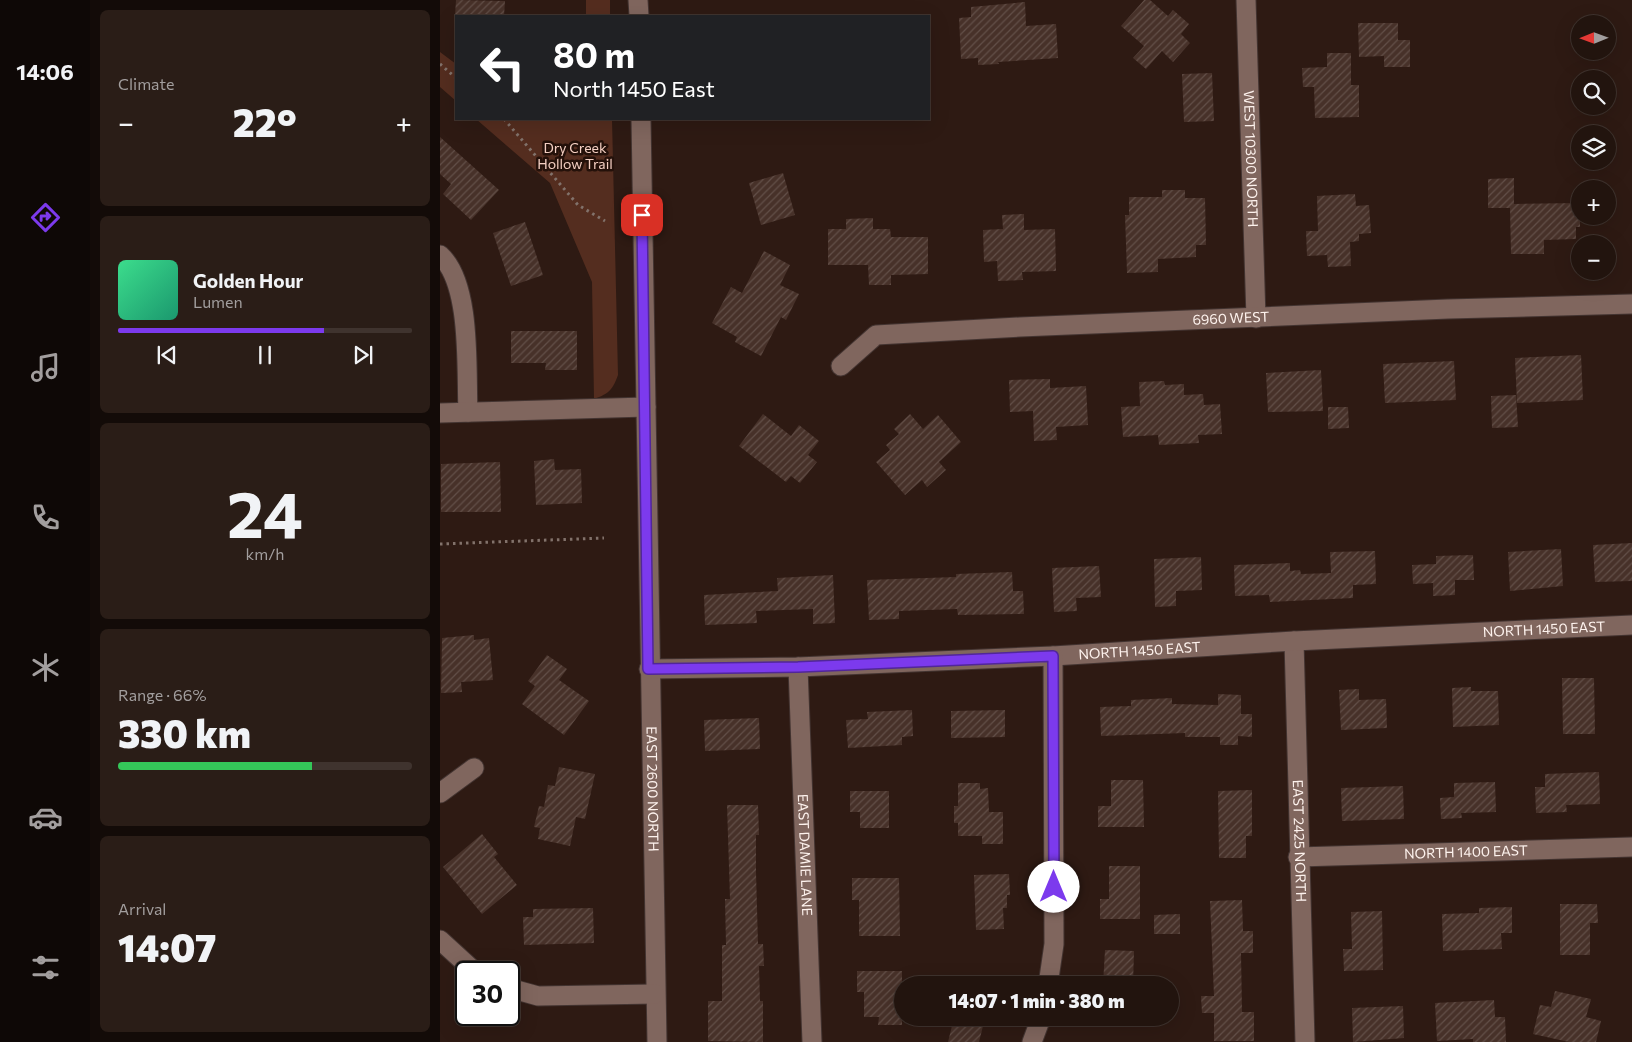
<!DOCTYPE html>
<meta charset="utf-8">
<style>
:root{--surface:#22140e;--page:#2a1d17;--text:#f1f3f6;--muted:#a29e9e;--line:#3f332e;--accent:#7c3aed}
body{margin:0;font-family:Commissioner,sans-serif;background:var(--page);color:var(--text);height:100vh;display:flex;flex-direction:column;font-size:19px;white-space:nowrap}
*{box-sizing:border-box;margin:0}
p{font-size:16px;color:var(--muted)}
.icon{flex:none;width:28px;height:28px;fill:none;stroke:currentColor;stroke-width:2;stroke-linecap:round;stroke-linejoin:round}
.map{position:relative;flex:1;overflow:hidden}
.side{display:flex;flex-direction:column;gap:10px;padding:10px;background:#130b08;width:350px}
.side>*{flex:none}
.top-card{position:absolute;left:15px;top:15px;width:475px;height:105px;border-radius:0px;box-shadow:0 5px 20px #0002,0 0 0 1px var(--line);background:#202124;color:#fff;overflow:hidden}
.needle{width:32px;rotate:269deg}
.tools{position:absolute;left:1131px;top:15px;display:grid;gap:10px}
.tools a{display:grid;place-items:center;width:45px;height:45px;border-radius:50%;background:var(--surface);box-shadow:0 5px 20px #0002,0 0 0 1px var(--line);font-size:25px}
.speed{position:absolute;left:15px;top:961px;display:flex;gap:10px;font-size:25px;font-weight:700;text-align:center}
.speed>*{display:grid;place-content:center;width:65px;height:65px;border-radius:50%;background:var(--surface);box-shadow:0 5px 20px #0002,0 0 0 1px var(--line);line-height:1}
.speed .limit{border:2px solid #111;border-radius:8px;background:#fff;color:#111}
.pin{position:absolute;display:grid;place-items:center;width:42px;height:42px;color:#fff;margin:-21px;border-radius:10px;box-shadow:0 2px 8px #0006}
.me{position:absolute;width:55px;margin:-28px;rotate:0deg;stroke-linejoin:round;filter:drop-shadow(0 0 4px #0008)}
.turn{display:flex;align-items:center;gap:18px;height:105px;padding:0 15px;font-size:22px}
.turn .icon{width:65px;height:65px;stroke-width:2.5}
.turn b{display:block;font-size:35px;line-height:42px}
.big{font-size:38px;font-weight:800;line-height:1.1}
.side .widget{flex:1;display:flex;flex-direction:column;justify-content:center;gap:8px;min-width:0;padding:0 18px;border-radius:8px;background:var(--page)}
.side .dial{align-items:center;gap:0}
.dial b{font-size:65px;line-height:1}
.song{display:flex;align-items:center;gap:15px}
.cover{width:60px;height:60px;border-radius:8px;background:linear-gradient(135deg,hsl(150 70% 55%),hsl(160 70% 35%))}
.played{height:5px;border-radius:2px;background:linear-gradient(90deg,var(--accent) 70%,var(--line) 70%)}
.keys{display:flex;justify-content:space-around;direction:ltr}
.heat{display:flex;justify-content:space-between;align-items:center;font-size:28px;direction:ltr}
.charge{height:8px;border-radius:4px;background:linear-gradient(90deg,#34c759 66%,var(--line) 0)}
.trip{position:absolute;left:454px;top:976px;width:285px;height:50px;border-radius:25px;background:var(--surface);box-shadow:0 5px 20px #0002,0 0 0 1px var(--line);font-weight:800;line-height:50px;text-align:center}
main{display:flex;flex:1;min-height:0}
.tabs{display:flex;flex-direction:column;width:90px;justify-content:space-around;align-items:center;background:#0e0806;color:var(--muted)}
.tabs .icon{width:35px;height:35px}
.tabs .selected{color:var(--accent)}
.tabs b{font-size:22px;color:var(--text)}
.map>svg:first-child{display:block}
.green{fill:#542d1f}
.building{fill:url(#building-hatch)}
.lines{fill:none;stroke-linecap:round;stroke-linejoin:round}
.minor-casing{stroke:#433431;stroke-width:21}
.path{stroke:#82726b;stroke-width:3;stroke-dasharray:2.5 4;stroke-linecap:butt}
.minor{stroke:#80665e;stroke-width:19}
.route-casing{stroke:#51269a;stroke-width:12}
.route{stroke:#7c3aed;stroke-width:9}
.labels{text-anchor:middle;stroke-width:5;stroke-linejoin:round;paint-order:stroke}
.park-label{font-size:14px;fill:#f4cfc2;stroke:#24110a}
.street-label{font-size:14px;fill:#fdf2ed;stroke:#24110a}
</style>
<main>
<nav class="tabs">
<b>14:06</b>
<svg class="icon selected" aria-label="directions" viewBox="0 0 24 24"><path d="M12 3l9 9-9 9-9-9zM9 14v-3h6M13 9l2 2-2 2"/></svg>
<svg class="icon" aria-label="music" viewBox="0 0 24 24"><path d="M9 18V5l10-2v13"/><circle cx="6" cy="18" r="3"/><circle cx="16" cy="16" r="3"/></svg>
<svg class="icon" aria-label="phone" viewBox="0 0 24 24"><path d="M5 4h4l2 5-3 2q2 4 5 5l2-3 5 2v4C11 20 4 13 5 4z"/></svg>
<svg class="icon" aria-label="climate" viewBox="0 0 24 24"><path d="M12 3v18M4 7l16 10M4 17L20 7"/></svg>
<svg class="icon" aria-label="car" viewBox="0 0 24 24"><path d="M5 17H2v-5l4-1 3-4h7l3 4 3 1v5h-3M9 17h6M6 11h13"/><circle cx="7" cy="17" r="2"/><circle cx="17" cy="17" r="2"/></svg>
<svg class="icon" aria-label="filters" viewBox="0 0 24 24"><path d="M4 7h16M4 17h16"/><circle cx="9" cy="7" r="2"/><circle cx="15" cy="17" r="2"/></svg>
</nav>
<section class="side">
<div class="widget"><p>Climate</p>
<div class="heat"><a>−</a><b class="big">22°</b><a>+</a></div>
</div>
<div class="widget">
<div class="song"><i class="cover"></i><div><b>Golden Hour</b><p>Lumen</p></div></div>
<div class="played"></div>
<div class="keys"><svg class="icon" aria-label="previous" viewBox="0 0 24 24"><path d="M18 5L8 12l10 7zM5 5v14"/></svg><svg class="icon" aria-label="pause" viewBox="0 0 24 24"><path d="M8 5v14M16 5v14"/></svg><svg class="icon" aria-label="next" viewBox="0 0 24 24"><path d="M6 5l10 7-10 7zM19 5v14"/></svg></div>
</div>
<div class="widget dial"><b>24</b><p>km/h</p></div>
<div class="widget"><p>Range · 66%</p><b class="big">330 km</b><div class="charge"></div></div>
<div class="widget"><p>Arrival</p><b class="big">14:07</b></div>
</section>
<div class="map">
<svg width="1192" height="1042" viewBox="0 0 1192 1042">
<defs>
<pattern id="building-hatch" width="6" height="6" patternUnits="userSpaceOnUse" patternTransform="scale(1.25)"><rect width="6" height="6" fill="#473129"/><path d="M-1 1l2-2M0 6l6-6M5 7l2-2" fill="none" stroke="#624f48"/></pattern>
</defs>
<rect width="100%" height="100%" fill="#2e1a13"/>
<path class="green" d="M146,0H170V16H146Z
M0,52L16,64V101L0,87Z
M36,119H172L178,375C173,389 169,394 154,399L152,282L110,183Z"/>
<path class="building" d="M16,0L65,1L64,16H15Z
M704,0H710L728,16L733,10L749,24L741,34L750,43L733,62L722,51L706,69L693,58L704,46L681,26Z
M585,2L586,26L616,24L618,58L558,62L559,64L538,65V58L521,59L519,18L531,17V7Z
M918,23H958V40H970V67H944V56L919,57Z
M887,53H911V85H919V117L875,118L874,87H863L862,68L887,67Z
M772,73L774,121L744,122L742,74Z
M0,137L59,190L31,220L3,194L11,184L0,174Z
M343,173L355,215L321,225L309,183Z
M1074,178V204L1140,203V227H1136V239L1104,240V254H1071L1070,208H1048V179Z
M722,190H745V198H765L766,245H756V257L718,259V272L687,273L685,215H689V197H722Z
M915,194L916,206L929,205L931,233L919,234V241L910,242L911,266L888,267L887,255L867,256L866,231H878L877,196Z
M584,214V230L615,229L616,271L582,272L583,280L558,281L557,261L544,262L543,230L563,229L562,215Z
M433,218V229H450L451,237H488V274L451,275V285H429L428,265H388V229H406V219Z
M85,222L103,275L71,286L53,233Z
M324,251L350,265L340,285L359,294L346,320L341,317L321,356L295,342L297,337L272,323L291,287L302,293Z
M71,331H137V370H105L106,363H71Z
M1141,355L1143,400L1077,403L1075,358Z
M1014,361L1016,400L945,403L943,364Z
M881,370L883,411L828,412L826,373Z
M610,379V388L646,386L648,425L616,427L617,440L594,441L593,411L570,412L569,380Z
M724,381L725,385L744,384V395L763,394L764,405L780,404L782,434L758,435L759,443L719,445L718,435L683,437L681,407L700,406L699,382Z
M1076,395L1078,427L1052,428L1051,396Z
M888,407H908L909,428L888,429Z
M323,414L351,436L359,425L379,441L368,455L377,462L360,483L351,476L346,482L299,446Z
M470,414L483,429L498,415L521,442L499,462L506,470L487,487L482,480L465,495L436,462L450,450L446,445L459,434L454,429Z
M114,459L115,470L141,469L142,503L96,505L94,461Z
M60,462L61,512H1V464Z
M1192,543V581L1155,582L1153,545Z
M1121,549L1123,586L1070,591L1068,552Z
M935,551L936,584L913,585V598L830,602L829,595L795,596L794,565L850,563V571L860,570L861,574L891,573L890,552Z
M1033,555L1034,580H1015V595L993,596V583L973,584L972,565L996,564V556Z
M761,557L762,590L736,591V606L715,607L714,559Z
M659,566L661,597L636,598L637,611L614,612L612,568Z
M572,572L573,591H583L584,614L518,615L517,609L459,611V619L429,620L427,580L516,577V574Z
M393,575L395,623L373,624V609L316,611L317,623L265,625L264,595L338,591L337,578Z
M34,635V640L49,638L53,680L21,682L22,692L1,693L2,638Z
M107,655L127,669L119,680L149,701L124,735L82,704L95,686L88,681Z
M1122,678H1154L1155,734H1123Z
M1031,687V691H1058L1059,725L1013,727L1012,688Z
M919,689V700L946,699L947,728L901,730L899,690Z
M778,694L801,695V714H812V737L798,736V745H780V737H745V733L661,736L660,707L691,706V700L732,698V704L778,705Z
M472,710L473,736L462,737V745L408,748L406,720L428,719L427,712Z
M565,710V737L511,738V711Z
M319,718L320,749L265,751L264,720Z
M119,767L155,774L145,819L136,817L130,846L98,839L100,828L94,827L99,806L104,807L108,785L115,786Z
M1159,772L1160,804L1126,805L1127,812L1096,813L1095,787H1105V774Z
M671,780H703L704,827H658V806H671Z
M1055,782L1056,812L1021,813L1022,818L1001,819L1000,798L1014,797V783Z
M518,783H540V789L548,788L549,812H563V844H542V836H518V823H514V806H518Z
M963,786L964,819L902,821L901,788Z
M812,790V836H806V858H779L778,791Z
M410,791H449V828H420V812H410Z
M287,805H318L319,835H316V872L318,944H323L324,966H319L320,1001H323V1042L268,1041V1001H282V945H286L285,899H290Z
M42,834L58,854L54,857L77,885L42,914L3,867Z
M669,866H700V919H660V899H669Z
M569,874L570,895H567V908H563L564,929L536,930L534,875Z
M412,878H459L460,936H419V900H412Z
M802,900L803,931H813V953H801L802,1012H814V1041H774V1013H762L761,996H774L770,901Z
M1120,904H1157L1158,923H1150V955H1120Z
M1072,907V933H1061L1062,949L1003,951L1002,914L1039,913V908Z
M153,908L154,943L84,945L83,917H93V909Z
M942,911L943,970L904,971L903,949H912L911,912Z
M740,914V934H714V915Z
M665,950L694,951L693,985H663Z
M417,971H462V1025H438L439,1017H424V992H417Z
M1115,991L1151,999L1146,1017L1161,1021L1156,1042H1129L1093,1034L1100,1005L1111,1007Z
M1054,1000L1055,1017H1065L1066,1042H1033V1039L997,1041L995,1003Z
M963,1006L964,1038L913,1042L912,1008Z
M514,1018H545L539,1042H508Z"/>
<g class="lines">
<defs>
<g id="minor">
<path d="M198,0L199,16"/>
<path id="s1" d="M806,0L816,318"/>
<path id="s2" d="M201,119L217,1042"/>
<path d="M0,255C32,284 26,370 28,412"/>
<path id="s3" d="M401,366L436,335L580,327L1008,309L1192,304"/>
<path d="M0,413L206,407"/>
<path id="s4" d="M854,641L865,1042"/>
<path id="s5" d="M358,667L372,1042"/>
<path id="s6" d="M209,669L358,667L613,656L854,641L1192,625"/>
<path d="M0,793L34,768"/>
<path id="s7" d="M858,857L1192,847"/>
<path d="M0,940L35,972"/>
<path d="M608,985L614,944L613,656"/>
<path d="M69,988L98,996L215,994"/>
<path d="M592,1042L601,1018"/>
</g>
</defs>
<use href="#minor" class="minor-casing"/>
<path class="path" d="M0,64L16,78
M64,119L138,205L165,221
M0,544L164,538"/>
<use href="#minor" class="minor"/>
</g>
<g class="lines">
<defs>
<path id="route" d="M202,215L208,669L358,667L613,656L614,887"/>
</defs>
<use href="#route" class="route-casing"/>
<use href="#route" class="route"/>
</g>
<g class="labels">
<g class="park-label">
<text x="135" y="153">Dry Creek<tspan x="135" dy="16">Hollow Trail</tspan></text>
</g>
<g class="street-label">
<text dy="5" stroke="none"><textPath href="#s1" startOffset="159">WEST 10300 NORTH</textPath></text>
<text dy="5" stroke="none"><textPath href="#s3" startOffset="402">6960 WEST</textPath></text>
<text dy="5" stroke="none"><textPath href="#s6" startOffset="896">NORTH 1450 EAST</textPath></text>
<text dy="5" stroke="none"><textPath href="#s6" startOffset="491">NORTH 1450 EAST</textPath></text>
<text dy="5" stroke="none"><textPath href="#s2" startOffset="670">EAST 2600 NORTH</textPath></text>
<text dy="5" stroke="none"><textPath href="#s4" startOffset="200">EAST 2425 NORTH</textPath></text>
<text dy="5" stroke="none"><textPath href="#s7" startOffset="168">NORTH 1400 EAST</textPath></text>
<text dy="5" stroke="none"><textPath href="#s5" startOffset="188">EAST DAMIE LANE</textPath></text>
</g>
</g>
</svg>
<div class="tools">
<a><svg class="needle" viewBox="-14 -14 28 28"><path d="M0-13l5 13h-10z" fill="#e53935"/><path d="M0 13l5-13h-10z" fill="#a29e9e"/></svg></a>
<a><svg class="icon" aria-label="search" viewBox="0 0 24 24"><circle cx="10" cy="10" r="6"/><path d="M15 15l6 6"/></svg></a>
<a><svg class="icon" aria-label="layers" viewBox="0 0 24 24"><path d="M12 4l9 5-9 5-9-5zM3 14l9 5 9-5"/></svg></a>
<a>+</a>
<a>−</a>
</div>
<div class="speed"><div class="limit">30</div></div>
<div class="pin" style="left:202px;top:215px;background:#d93025"><svg class="icon" aria-label="arrive" viewBox="0 0 24 24"><path d="M6 21V4h12l-3 4 3 4H6"/></svg></div>
<svg class="me" style="left:614px;top:887px" viewBox="-20 -20 40 40"><circle r="19" fill="#fff"/><path d="M0-13L10 11 0 6-10 11z" fill="#7c3aed"/></svg>
<div class="trip">14:07 · 1 min · 380 m</div>
<div class="top-card">
<div class="turn"><svg class="icon" aria-label="left" viewBox="0 0 24 24"><path d="M17 20v-9H6M10 6l-5 5 5 5"/></svg><div><b>80 m</b>North 1450 East</div></div>
</div>
</div>
</main>
